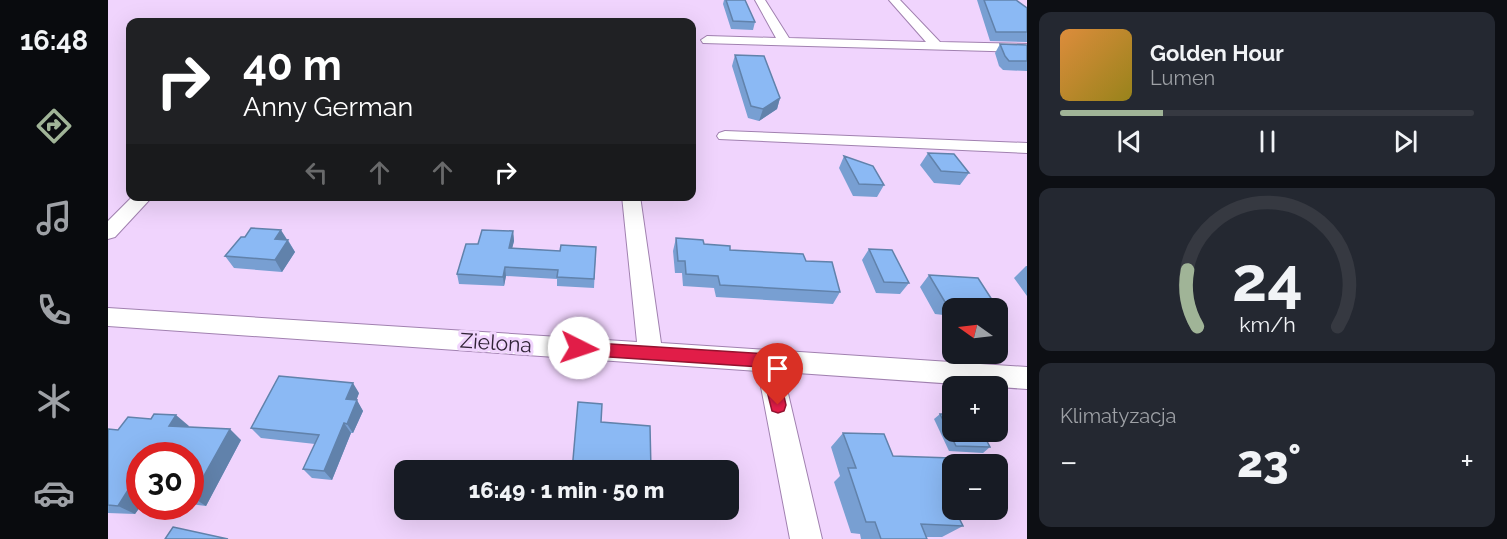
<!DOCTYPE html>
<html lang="pl">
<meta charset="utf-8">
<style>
:root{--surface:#171b24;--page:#242831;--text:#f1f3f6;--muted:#9ea1a6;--line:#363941;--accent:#a0b497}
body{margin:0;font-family:Raleway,sans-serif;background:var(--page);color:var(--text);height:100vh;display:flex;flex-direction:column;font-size:22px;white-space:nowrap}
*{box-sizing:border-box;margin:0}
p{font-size:20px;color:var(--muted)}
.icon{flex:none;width:33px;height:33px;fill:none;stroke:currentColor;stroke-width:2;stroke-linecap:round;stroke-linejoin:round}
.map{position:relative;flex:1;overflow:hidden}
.side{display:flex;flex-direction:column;gap:12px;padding:12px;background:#0d0f14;width:480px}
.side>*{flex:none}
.guide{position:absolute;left:18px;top:18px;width:570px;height:183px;border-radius:12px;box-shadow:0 6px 24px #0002;background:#202124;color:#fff;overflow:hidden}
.needle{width:39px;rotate:284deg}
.fabs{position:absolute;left:834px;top:298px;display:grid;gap:12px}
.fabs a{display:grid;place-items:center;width:66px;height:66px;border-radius:12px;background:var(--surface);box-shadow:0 6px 24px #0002;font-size:30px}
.speed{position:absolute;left:18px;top:442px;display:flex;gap:12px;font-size:30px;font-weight:700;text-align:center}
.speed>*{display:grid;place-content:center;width:78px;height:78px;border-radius:50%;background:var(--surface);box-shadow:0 6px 24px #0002;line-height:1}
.speed .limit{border:9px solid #d22;background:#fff;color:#111}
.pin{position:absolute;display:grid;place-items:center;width:51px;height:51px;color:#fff;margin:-62px -26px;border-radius:50% 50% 50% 0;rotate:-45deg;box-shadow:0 0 6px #0007}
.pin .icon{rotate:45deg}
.me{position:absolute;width:66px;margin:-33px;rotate:94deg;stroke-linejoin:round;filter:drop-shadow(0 0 4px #0008)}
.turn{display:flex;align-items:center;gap:21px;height:126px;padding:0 18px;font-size:27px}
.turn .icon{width:78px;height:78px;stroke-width:2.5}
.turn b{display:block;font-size:42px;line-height:51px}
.lanes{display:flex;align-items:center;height:57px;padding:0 18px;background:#0003;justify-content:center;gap:30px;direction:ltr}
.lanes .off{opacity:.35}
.big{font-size:45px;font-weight:800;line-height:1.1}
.side .card{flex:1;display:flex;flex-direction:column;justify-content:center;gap:9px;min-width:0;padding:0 21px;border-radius:12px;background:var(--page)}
.side .dial{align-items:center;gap:0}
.dial svg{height:156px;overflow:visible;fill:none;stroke:var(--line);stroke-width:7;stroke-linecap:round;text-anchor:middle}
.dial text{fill:var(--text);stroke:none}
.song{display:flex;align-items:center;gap:18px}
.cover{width:72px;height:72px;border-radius:9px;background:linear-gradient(135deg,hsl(30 70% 55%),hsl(50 70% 35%))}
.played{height:6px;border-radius:3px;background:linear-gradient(90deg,var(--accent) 25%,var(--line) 25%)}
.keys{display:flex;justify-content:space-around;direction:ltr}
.heat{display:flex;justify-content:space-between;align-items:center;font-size:33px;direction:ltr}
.trip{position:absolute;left:286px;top:460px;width:345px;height:60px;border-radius:12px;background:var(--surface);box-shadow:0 6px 24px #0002;font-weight:800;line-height:60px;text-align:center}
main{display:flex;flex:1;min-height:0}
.tab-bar{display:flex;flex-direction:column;width:108px;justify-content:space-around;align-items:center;background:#090b0e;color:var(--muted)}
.tab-bar .icon{width:42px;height:42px}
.tab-bar .current{color:var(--accent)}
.tab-bar b{font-size:27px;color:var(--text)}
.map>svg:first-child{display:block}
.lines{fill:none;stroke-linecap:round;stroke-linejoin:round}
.minor-casing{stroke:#a181b0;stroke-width:2}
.minor{fill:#fff;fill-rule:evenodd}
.wall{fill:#789fd2}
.shaded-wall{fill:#6182ab}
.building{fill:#8bb9f4;stroke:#6182ab;stroke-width:1.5}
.route{fill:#e11d48;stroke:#92132f;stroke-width:1.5}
.labels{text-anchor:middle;stroke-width:6;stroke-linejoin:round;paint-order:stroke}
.street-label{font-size:21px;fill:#312437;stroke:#f0d4fd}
</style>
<main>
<nav class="tab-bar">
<b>16:48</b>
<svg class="icon current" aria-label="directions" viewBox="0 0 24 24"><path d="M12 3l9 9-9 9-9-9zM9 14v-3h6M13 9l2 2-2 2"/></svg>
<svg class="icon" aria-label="music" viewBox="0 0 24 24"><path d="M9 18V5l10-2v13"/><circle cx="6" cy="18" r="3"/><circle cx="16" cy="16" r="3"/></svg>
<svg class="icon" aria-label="phone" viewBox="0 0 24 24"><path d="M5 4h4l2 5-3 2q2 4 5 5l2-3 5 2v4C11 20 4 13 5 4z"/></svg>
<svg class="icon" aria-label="climate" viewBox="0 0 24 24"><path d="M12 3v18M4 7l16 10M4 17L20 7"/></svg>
<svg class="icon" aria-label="car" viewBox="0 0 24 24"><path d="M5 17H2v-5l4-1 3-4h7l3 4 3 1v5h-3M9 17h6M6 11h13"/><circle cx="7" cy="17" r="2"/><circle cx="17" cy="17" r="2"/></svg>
</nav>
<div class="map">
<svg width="919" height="539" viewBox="0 0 919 539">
<rect width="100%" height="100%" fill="#f0d4fd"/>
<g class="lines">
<defs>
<path id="minor" d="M647,0H657L681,38L818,42L781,0H792L832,42L919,44V52L595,43L593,40L599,36L668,38Z
M617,131L919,143V153L611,139L609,136L611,133Z
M25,196H45L7,237L0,239V221Z
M514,196H532L553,343L919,367V389L675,372L714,539H682L650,371L0,326V308L529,342Z"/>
</defs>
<use href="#minor" class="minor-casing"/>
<use href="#minor" class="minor"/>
</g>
<path class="wall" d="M616,0H637L647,22L645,30L623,29L615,4Z
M869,0H908L919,8V42L882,41Z
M892,44L919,45V71L895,70L891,66L887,53Z
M627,55L672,98L669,109L651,121L640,118L624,66Z
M820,153L861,173L852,185L826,183L812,165Z
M736,156L776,185L769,197L745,196L731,168Z
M552,196H579L578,198Z
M405,231L406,241L404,248L452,251L488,247L486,288L449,286V279L398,276L396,286L351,284L349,274L370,244Z
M568,238L622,250L698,261L732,292L725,304L608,297L606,288L575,286L574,273H567L565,251Z
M179,240H180L187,252L174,272L126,268L117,256Z
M761,249L801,283L792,294L768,293L754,260Z
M918,266H919V296L906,278Z
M821,275L888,306L885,309H844V316L827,314L812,287Z
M251,393L248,400L255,411L245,433H243L224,480L204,478L195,469L207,444L153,438L143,428Z
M832,414L882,447L875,453L841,451L826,419Z
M81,426L80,427L133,440L98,506L82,504V456H32V507L27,514L0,513V429L10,430Z
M735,433L785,456L844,465L865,510L851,518L855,526L834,537H818L819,539H753L752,534L743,533L726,482L732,476L723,447Z"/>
<path class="shaded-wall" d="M672,98L669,109L651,121L655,109Z
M173,230L187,252L174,272L167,260V239Z
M405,231L406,241L402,257L401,248Z
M397,267L398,276L396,286L395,277Z
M245,383L251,393L245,410L238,399Z
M249,400L255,411L245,433L239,424Z
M68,415L81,426L74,436L61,426Z
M236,423L243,433L224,480L216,471Z
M122,429L133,440L98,506L84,497Z
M20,490L32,497V507L27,514L10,506Z"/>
<path class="building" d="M618,0H637L647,22L625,21Z
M876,0H908L919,8V32H888Z
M892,44L919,45V61H901L897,56Z
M627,55L656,56L672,98L655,109L643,106Z
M820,153L846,154L861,173L833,171Z
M736,156L765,166L776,185L751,184Z
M143,228L173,230L167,239L180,240L167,260L117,256L133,237H137Z
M374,230L405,231L401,248L452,251L453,245L488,247L486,279L449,277L450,270L397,267L395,277L349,274L358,244H370Z
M568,238L595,240L596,244L622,246V250L695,254L698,261L724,262L732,292L612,285L610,276L578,274L577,261H570Z
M761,249L784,250L801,283L776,282Z
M821,275L870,278L888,306L837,302Z
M171,376L245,383L238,399L249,400L239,424L236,423L216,471L195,469L211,435L143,428Z
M470,402L494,404L493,422L542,426L543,471H513L496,470V471H464Z
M46,414L68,415L61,426L122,429L84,497L82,496V456H32V491L20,490L10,506L0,505V429L10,430L20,417L43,419Z
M832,414H844V432H874L882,447L848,446Z
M735,433L776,434L785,456L843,458L846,465H844V510H847L855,526L813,524L819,539H773L767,522H758L740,468H748Z
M65,527L120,539H57Z"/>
<path class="route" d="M471,342L660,354L665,356L668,361L678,405L676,411L670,413L664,411L653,367L471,355L466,353L464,348L466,344Z"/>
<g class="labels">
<g class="street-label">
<text transform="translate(388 343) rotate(4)" y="7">Zielona</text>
</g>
</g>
</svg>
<div class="fabs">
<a><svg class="needle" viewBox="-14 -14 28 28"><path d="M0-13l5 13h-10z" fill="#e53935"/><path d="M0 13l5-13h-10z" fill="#9ea1a6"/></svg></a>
<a>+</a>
<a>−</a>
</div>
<div class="speed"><div class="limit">30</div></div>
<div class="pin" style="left:670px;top:405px;background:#d93025"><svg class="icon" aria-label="arrive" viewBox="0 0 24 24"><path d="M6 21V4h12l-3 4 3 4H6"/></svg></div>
<svg class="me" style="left:471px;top:348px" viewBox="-20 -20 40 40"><circle r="19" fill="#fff"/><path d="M0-13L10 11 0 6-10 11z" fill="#e11d48"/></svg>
<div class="trip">16:49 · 1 min · 50 m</div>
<div class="guide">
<div class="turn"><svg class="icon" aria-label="right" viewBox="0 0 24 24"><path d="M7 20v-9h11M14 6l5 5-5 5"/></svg><div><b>40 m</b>Anny German</div></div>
<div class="lanes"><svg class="icon off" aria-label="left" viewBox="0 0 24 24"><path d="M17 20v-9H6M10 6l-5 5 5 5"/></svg><svg class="icon off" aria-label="ahead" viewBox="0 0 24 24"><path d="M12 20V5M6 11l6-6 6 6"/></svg><svg class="icon off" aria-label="ahead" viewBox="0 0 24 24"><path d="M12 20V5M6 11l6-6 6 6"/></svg><svg class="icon" aria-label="right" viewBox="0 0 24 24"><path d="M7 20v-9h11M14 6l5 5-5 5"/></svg></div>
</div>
</div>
<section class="side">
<div class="card">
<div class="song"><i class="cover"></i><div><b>Golden Hour</b><p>Lumen</p></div></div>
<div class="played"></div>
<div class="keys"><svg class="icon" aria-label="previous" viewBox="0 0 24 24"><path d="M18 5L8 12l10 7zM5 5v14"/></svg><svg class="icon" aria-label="pause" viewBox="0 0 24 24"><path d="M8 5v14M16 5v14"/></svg><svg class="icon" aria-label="next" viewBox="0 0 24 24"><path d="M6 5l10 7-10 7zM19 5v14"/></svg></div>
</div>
<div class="card dial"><svg viewBox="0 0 100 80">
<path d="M14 69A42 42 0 1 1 86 69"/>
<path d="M14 69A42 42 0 0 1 9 40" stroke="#a0b497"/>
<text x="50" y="56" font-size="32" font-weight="700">24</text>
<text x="50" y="72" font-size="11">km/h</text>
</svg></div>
<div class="card"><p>Klimatyzacja</p>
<div class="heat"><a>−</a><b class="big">23°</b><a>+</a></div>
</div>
</section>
</main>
